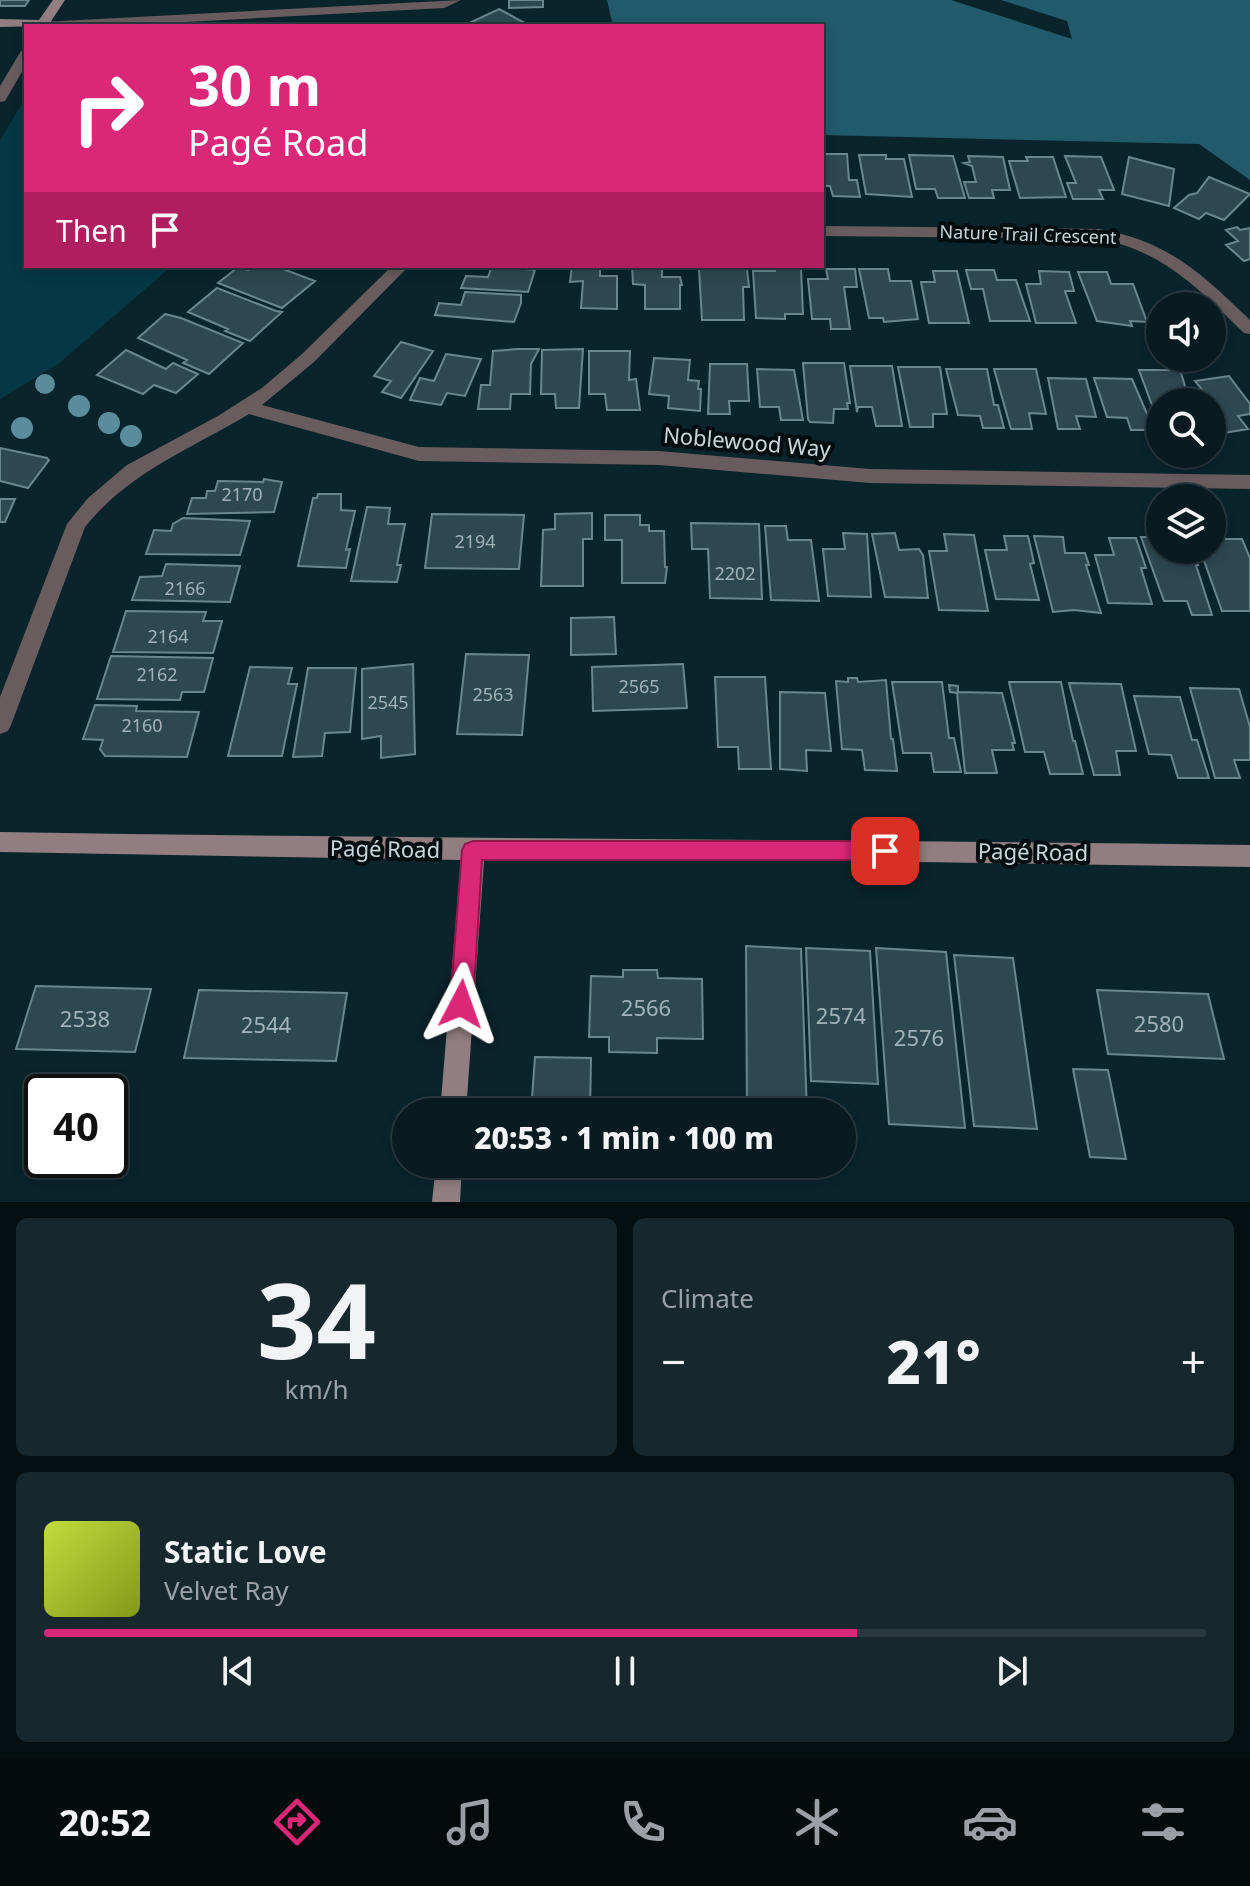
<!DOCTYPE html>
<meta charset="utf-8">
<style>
:root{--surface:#081b21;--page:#16282e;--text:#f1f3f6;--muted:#98a1a5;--line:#29393f;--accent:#db2777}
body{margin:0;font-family:"Noto Sans",sans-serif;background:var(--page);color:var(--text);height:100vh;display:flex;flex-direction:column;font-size:30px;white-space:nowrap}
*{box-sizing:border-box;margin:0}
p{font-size:26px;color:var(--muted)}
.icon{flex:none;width:44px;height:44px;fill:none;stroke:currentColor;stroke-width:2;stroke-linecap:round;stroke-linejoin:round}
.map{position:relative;height:1202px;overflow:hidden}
.side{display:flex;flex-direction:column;gap:16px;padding:16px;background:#040f12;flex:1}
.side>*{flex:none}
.banner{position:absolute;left:24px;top:24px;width:800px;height:244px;border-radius:0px;box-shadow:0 4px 12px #0003,0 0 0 2px var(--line);background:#db2777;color:#fff;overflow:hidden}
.buttons{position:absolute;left:1146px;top:292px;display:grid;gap:16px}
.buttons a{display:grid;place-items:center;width:80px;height:80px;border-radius:50%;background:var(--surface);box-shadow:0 4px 12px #0003,0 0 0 2px var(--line);font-size:40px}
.speed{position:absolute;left:24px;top:1074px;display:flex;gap:16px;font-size:40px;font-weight:700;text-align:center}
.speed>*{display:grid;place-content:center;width:104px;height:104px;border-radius:50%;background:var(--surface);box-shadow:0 4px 12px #0003,0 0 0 2px var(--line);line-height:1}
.speed .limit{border:4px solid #111;border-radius:12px;background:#fff;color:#111}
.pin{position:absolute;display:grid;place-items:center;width:68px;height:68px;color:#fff;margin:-34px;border-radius:16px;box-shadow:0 4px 12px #0006}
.me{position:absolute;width:88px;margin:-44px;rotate:4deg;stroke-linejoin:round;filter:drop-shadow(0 0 6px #0008)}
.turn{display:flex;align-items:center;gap:28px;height:168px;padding:0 32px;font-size:36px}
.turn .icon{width:104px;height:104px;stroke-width:2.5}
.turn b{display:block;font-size:56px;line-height:68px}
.then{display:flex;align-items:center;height:76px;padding:0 32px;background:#0003;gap:16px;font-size:30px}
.big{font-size:60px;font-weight:800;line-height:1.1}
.side .card{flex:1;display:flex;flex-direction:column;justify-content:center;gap:12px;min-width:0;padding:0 28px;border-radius:12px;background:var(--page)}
.side .dial{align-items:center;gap:0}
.dial b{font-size:104px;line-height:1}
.song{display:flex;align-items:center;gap:24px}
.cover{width:96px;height:96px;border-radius:12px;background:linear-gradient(135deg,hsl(70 70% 55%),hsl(70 70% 35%))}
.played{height:8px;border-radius:4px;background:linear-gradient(90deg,var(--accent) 70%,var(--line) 70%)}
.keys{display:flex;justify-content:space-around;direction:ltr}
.heat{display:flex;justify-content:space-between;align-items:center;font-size:44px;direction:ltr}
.side .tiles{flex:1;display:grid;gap:16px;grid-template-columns:1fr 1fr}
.card:last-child{grid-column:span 2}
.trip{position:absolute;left:392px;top:1098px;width:464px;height:80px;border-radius:40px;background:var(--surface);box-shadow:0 4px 12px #0003,0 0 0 2px var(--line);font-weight:800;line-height:80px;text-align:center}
.tab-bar{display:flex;height:128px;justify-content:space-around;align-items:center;background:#030b0d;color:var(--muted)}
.tab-bar .icon{width:56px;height:56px}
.tab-bar .on{color:var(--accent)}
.tab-bar b{font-size:36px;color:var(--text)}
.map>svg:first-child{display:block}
.green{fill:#053845}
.forest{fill:#215a6b}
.building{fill:#2e4851;stroke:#6a868f;stroke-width:2}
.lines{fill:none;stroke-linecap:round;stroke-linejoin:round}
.street{fill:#695c5e;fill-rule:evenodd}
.secondary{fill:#927e81;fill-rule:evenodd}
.tree{fill:#5a8c9c}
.route{fill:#db2777;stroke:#8e194d;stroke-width:2}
.labels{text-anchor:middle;stroke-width:8;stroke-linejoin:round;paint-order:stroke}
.far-street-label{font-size:18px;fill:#c7d6db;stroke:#030c0f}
.number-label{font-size:18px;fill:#a1b2b8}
.street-label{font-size:22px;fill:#c7d6db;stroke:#030c0f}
.near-number-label{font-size:22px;fill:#a1b2b8}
</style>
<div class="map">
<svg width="1250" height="1202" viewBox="0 0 1250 1202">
<rect width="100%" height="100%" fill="#0a242c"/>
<path class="green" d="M26,97V266H172L58,364L0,399V140Z"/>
<path class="forest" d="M607,0H951L1072,39L1067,21L1001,0H1250V180L1199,144L822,135V26H613Z"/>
<path class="building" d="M0,0H29L25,6H0Z
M509,0H543V7L509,8Z
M499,9L523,22L515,26H463Z
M822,154H847L849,180H857L860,197L833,196L830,186H822Z
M859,155H886V159H904L912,197L866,194Z
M909,155L953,156L965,198H938L935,189H916Z
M968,156L1003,157L1010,190H992L994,198H969L964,182H976L972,166L964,163L970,162Z
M1065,156L1101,157L1114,190H1099L1103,199H1073L1067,183H1076Z
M1026,157H1053L1066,197L1020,198L1009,161H1028Z
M1129,157L1174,169L1169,206L1122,194Z
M1209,177L1250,194L1224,220L1206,213L1199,219L1174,208L1189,195L1197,193Z
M1237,227L1240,230L1250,228V259L1244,261L1226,245L1238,241L1226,230Z
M253,266H275L315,281L282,308L218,283L238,267L248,270Z
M492,266L535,270L528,292L461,288L466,276L488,277Z
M572,266H600V276H617V309L581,308L583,281L570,282Z
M632,266H662V277H680L682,285H680V309H645V285L633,284Z
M720,268L747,269L749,287H743L744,320H702L699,269Z
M775,268H801L803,314H785V319L756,318L753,271H775Z
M826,269H855L857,287H844L850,329H831L830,319H812L808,279H828Z
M859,269H888L890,281H911L918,319L884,322L883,318H869Z
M966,270H994L997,280H1016L1030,321H990L983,289H971Z
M933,271H957L969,323H929L921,282H935Z
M1039,271L1069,272L1074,291H1065L1076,323H1036L1026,284H1041Z
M1078,272H1107L1111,284H1133L1147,322L1130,321L1132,326L1097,321Z
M217,288L276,311L282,312L250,341L225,331L228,329L188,312Z
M465,292L521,295V303L514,322L435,315L439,303L461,305Z
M165,314L181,318L243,343L209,374L183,363L187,360L138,338Z
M401,342L433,351L401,398L382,392L391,381L374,376Z
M518,349H539L531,364L530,394H511L510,409H478L481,385H490L493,351Z
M583,349L579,408H556L555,394H541L542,350Z
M126,350L166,369L173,363L198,374L176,393L154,385L143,394L97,375Z
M589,351H630L629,380L636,379L640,410H607L605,394H589Z
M446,354L481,359L465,396L447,393L441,405L410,400L420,378L434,381Z
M654,358L690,360L688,380L699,381L698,389H701L700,411L668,408L669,396L649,394Z
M803,363H844L850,403H847L848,409H834L833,423L810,422L808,419Z
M710,364H747L749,401H729L730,414H708Z
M850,366H892L902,426H876L872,407H858L857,412Z
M898,367H940L947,414H933V427H910Z
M757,369L794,370L803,420H781L779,407H760Z
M946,369H987L994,405H998L1004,428H983L980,416L958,415Z
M994,369H1036L1046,414L1029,413L1032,429H1011Z
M1139,370H1180L1190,402H1160V416H1156Z
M1229,376L1250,404V414L1238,416L1248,429L1218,434L1212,425V409H1215L1212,402L1195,381Z
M1048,378L1086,379L1096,417L1076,416L1080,429H1058Z
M1094,378L1132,379L1154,430H1131L1127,418L1107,417Z
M0,448L47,458L49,460L28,488L0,481Z
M264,479L282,482L274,512L187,514L192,498H206L207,491H215L218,481L263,482Z
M318,494H341V510L355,511L346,550L350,549L346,568L298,566L313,498H317Z
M0,499H15L5,522H0Z
M367,507L390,508L388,524H405L397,565H401L397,582L351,581Z
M592,513V539H583V586H541L543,530L555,529V514Z
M432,514L524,515L519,569L425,568Z
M605,515H640V525H649V531H664L665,567H667L665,583H622V540H605Z
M183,518L250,521L240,555L146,554L154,530L171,531L173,524Z
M691,523L759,524L762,599L710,598L708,549H692Z
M765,526H786L788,540H811L819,601L771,600Z
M843,533L867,534L871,597L828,596L823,549H845Z
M895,533L899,550L919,549L923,555L928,598L885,597L872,534Z
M944,534L974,535L988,611L939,610L929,551H947Z
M1004,536H1028L1034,563L1030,564L1039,600L996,599L985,550H1007Z
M1034,536L1063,537L1065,553H1085L1089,565H1086L1101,613L1074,610L1053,612Z
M1141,537H1160V550L1192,553L1198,565H1196L1212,615H1192L1187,601H1164Z
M1109,538H1136L1146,568H1141L1152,604L1108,603L1095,555H1114Z
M1212,539H1242L1250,558V611H1222L1202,555H1213Z
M166,564L240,566L230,602L132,600L140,577L162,576Z
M126,611L206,612L203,621H222L213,653L113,652Z
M614,617L616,654L571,655V618Z
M466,654L529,655L522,735L457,734Z
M111,656L213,658L204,692H182L180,700L97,699Z
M413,664L415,754L381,758V736L362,739V669Z
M683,664L687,708L593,711L592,667Z
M250,667L292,668L288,684H297L282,756H228Z
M308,668H356L350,732L325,733L322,756L293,757Z
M715,677H765L771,769H739L738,747H718Z
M848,678H857L858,682L886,680L891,739H893L897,771L865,770L862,750L842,749L836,681L848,682Z
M892,682H942L949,738H954L961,772H934L931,753H903Z
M1009,682H1061L1073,741H1075L1083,774H1050L1044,752H1025Z
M1069,683L1121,684L1136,751H1116L1120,775H1094Z
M949,685L958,686V692L1002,693L1015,743H1012L1014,750H992L997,773H965L957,693L950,692Z
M1190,688L1239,689L1250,727V760H1234L1240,778H1215Z
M780,692L825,693L831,751L806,750L807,771L780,769Z
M1134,696L1180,697L1192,740H1197L1209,778H1178L1171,755L1149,754Z
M95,705L137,706L136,711L199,712L187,757L105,756L100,749L103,740L83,739Z
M746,946L801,949L807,1112H747Z
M806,948L870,951L878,1084L811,1081Z
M876,948L946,952L965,1128L889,1124Z
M954,955L1013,958L1037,1129L974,1126Z
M623,970H657L658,978L702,979L703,1039L657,1038V1053L609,1052V1037H589L591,976L623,977Z
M36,986L151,989L135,1052L16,1049Z
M199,990L347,993L336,1061L184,1058Z
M1097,990L1208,994L1224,1059L1108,1054Z
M535,1057L591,1058L590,1112H531Z
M1073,1069L1108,1070L1126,1159L1090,1157Z"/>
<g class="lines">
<path class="street" d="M461,0L444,8L112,26H36L42,22Z
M26,50V65L5,101L0,102V86L21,51Z
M822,226L1099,229C1168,241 1201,273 1250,320V334L1244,333C1200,290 1162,250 1099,239L822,236Z
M392,266H409L314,362L262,405L419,447L659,451L870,469L1250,475V489L870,483L659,465L419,461L249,414C191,449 129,472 85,527L11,725L8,731L0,734V697L67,524L88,498L127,465L218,416L262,388L302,354Z"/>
<path class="secondary" d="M53,0H65L48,26L0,27V19L39,20Z
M0,832C417,839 833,839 1250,845V867L853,861H484L466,1112H440L461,860L0,852Z
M436,1164H462L460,1202H432Z"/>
</g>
<g class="tree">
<circle cx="45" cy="384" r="10"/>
<circle cx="79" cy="406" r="11"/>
<circle cx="109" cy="423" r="11"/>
<circle cx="22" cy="428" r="11"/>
<circle cx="131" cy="436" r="11"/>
</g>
<path class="route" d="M473,841H885L892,844L895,851L892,857L885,860H482L473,1004L469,1012L461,1015L453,1012L450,1004L462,850L465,844Z"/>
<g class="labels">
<g class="far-street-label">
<text transform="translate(1028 235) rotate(2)" y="6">Nature Trail Crescent</text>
</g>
<g class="number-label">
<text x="242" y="501">2170</text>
<text x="475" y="548">2194</text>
<text x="735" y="580">2202</text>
<text x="185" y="595">2166</text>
<text x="168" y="643">2164</text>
<text x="157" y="681">2162</text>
<text x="639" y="693">2565</text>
<text x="493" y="701">2563</text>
<text x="388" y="709">2545</text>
<text x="142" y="732">2160</text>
</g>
<g class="street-label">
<text transform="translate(747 442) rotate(5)" y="8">Noblewood Way</text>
<text transform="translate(385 849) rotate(1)" y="8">Pagé Road</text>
<text transform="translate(1033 852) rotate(1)" y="8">Pagé Road</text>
</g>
<g class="near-number-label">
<text x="646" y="1016">2566</text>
<text x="841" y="1024">2574</text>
<text x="85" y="1027">2538</text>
<text x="1159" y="1032">2580</text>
<text x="266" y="1033">2544</text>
<text x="919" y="1046">2576</text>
</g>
</g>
</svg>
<div class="buttons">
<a><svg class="icon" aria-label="sound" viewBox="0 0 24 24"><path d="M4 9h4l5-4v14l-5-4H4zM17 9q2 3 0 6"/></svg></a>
<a><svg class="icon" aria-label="search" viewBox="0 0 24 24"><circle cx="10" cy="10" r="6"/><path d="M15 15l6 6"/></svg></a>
<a><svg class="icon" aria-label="layers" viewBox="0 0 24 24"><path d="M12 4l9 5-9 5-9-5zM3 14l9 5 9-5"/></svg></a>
</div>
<div class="speed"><div class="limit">40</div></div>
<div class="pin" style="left:885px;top:851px;background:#d93025"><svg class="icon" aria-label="arrive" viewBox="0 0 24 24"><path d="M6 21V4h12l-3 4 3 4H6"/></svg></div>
<svg class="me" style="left:461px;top:1004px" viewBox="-20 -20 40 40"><path d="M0-17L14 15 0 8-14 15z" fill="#db2777" stroke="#fff" stroke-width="4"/></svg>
<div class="trip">20:53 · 1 min · 100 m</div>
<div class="banner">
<div class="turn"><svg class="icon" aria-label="right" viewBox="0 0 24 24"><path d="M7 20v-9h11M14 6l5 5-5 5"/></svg><div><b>30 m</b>Pagé Road</div></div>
<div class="then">Then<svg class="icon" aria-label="arrive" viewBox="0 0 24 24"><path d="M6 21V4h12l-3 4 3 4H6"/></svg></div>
</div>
</div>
<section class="side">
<div class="tiles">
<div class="card dial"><b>34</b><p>km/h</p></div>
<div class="card"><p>Climate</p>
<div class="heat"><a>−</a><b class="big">21°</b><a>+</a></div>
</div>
<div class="card">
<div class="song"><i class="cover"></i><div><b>Static Love</b><p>Velvet Ray</p></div></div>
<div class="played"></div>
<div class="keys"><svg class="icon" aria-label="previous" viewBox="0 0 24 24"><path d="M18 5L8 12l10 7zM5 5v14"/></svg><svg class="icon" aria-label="pause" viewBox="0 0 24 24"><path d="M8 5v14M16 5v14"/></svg><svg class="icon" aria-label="next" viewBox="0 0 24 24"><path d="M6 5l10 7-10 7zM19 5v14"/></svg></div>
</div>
</div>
</section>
<nav class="tab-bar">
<b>20:52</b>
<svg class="icon on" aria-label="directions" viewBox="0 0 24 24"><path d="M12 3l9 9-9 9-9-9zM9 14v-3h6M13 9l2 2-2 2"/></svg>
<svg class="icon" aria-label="music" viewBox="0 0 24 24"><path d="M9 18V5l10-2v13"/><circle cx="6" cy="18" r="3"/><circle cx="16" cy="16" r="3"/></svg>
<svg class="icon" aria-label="phone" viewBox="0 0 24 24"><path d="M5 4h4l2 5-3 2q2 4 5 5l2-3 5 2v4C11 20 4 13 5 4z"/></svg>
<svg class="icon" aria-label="climate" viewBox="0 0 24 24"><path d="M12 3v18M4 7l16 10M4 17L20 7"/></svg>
<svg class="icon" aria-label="car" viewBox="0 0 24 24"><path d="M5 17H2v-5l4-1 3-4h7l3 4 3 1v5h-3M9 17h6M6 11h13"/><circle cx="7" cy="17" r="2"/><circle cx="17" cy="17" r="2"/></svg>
<svg class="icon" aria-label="filters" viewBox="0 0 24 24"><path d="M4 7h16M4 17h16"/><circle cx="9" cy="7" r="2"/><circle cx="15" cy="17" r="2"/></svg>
</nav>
